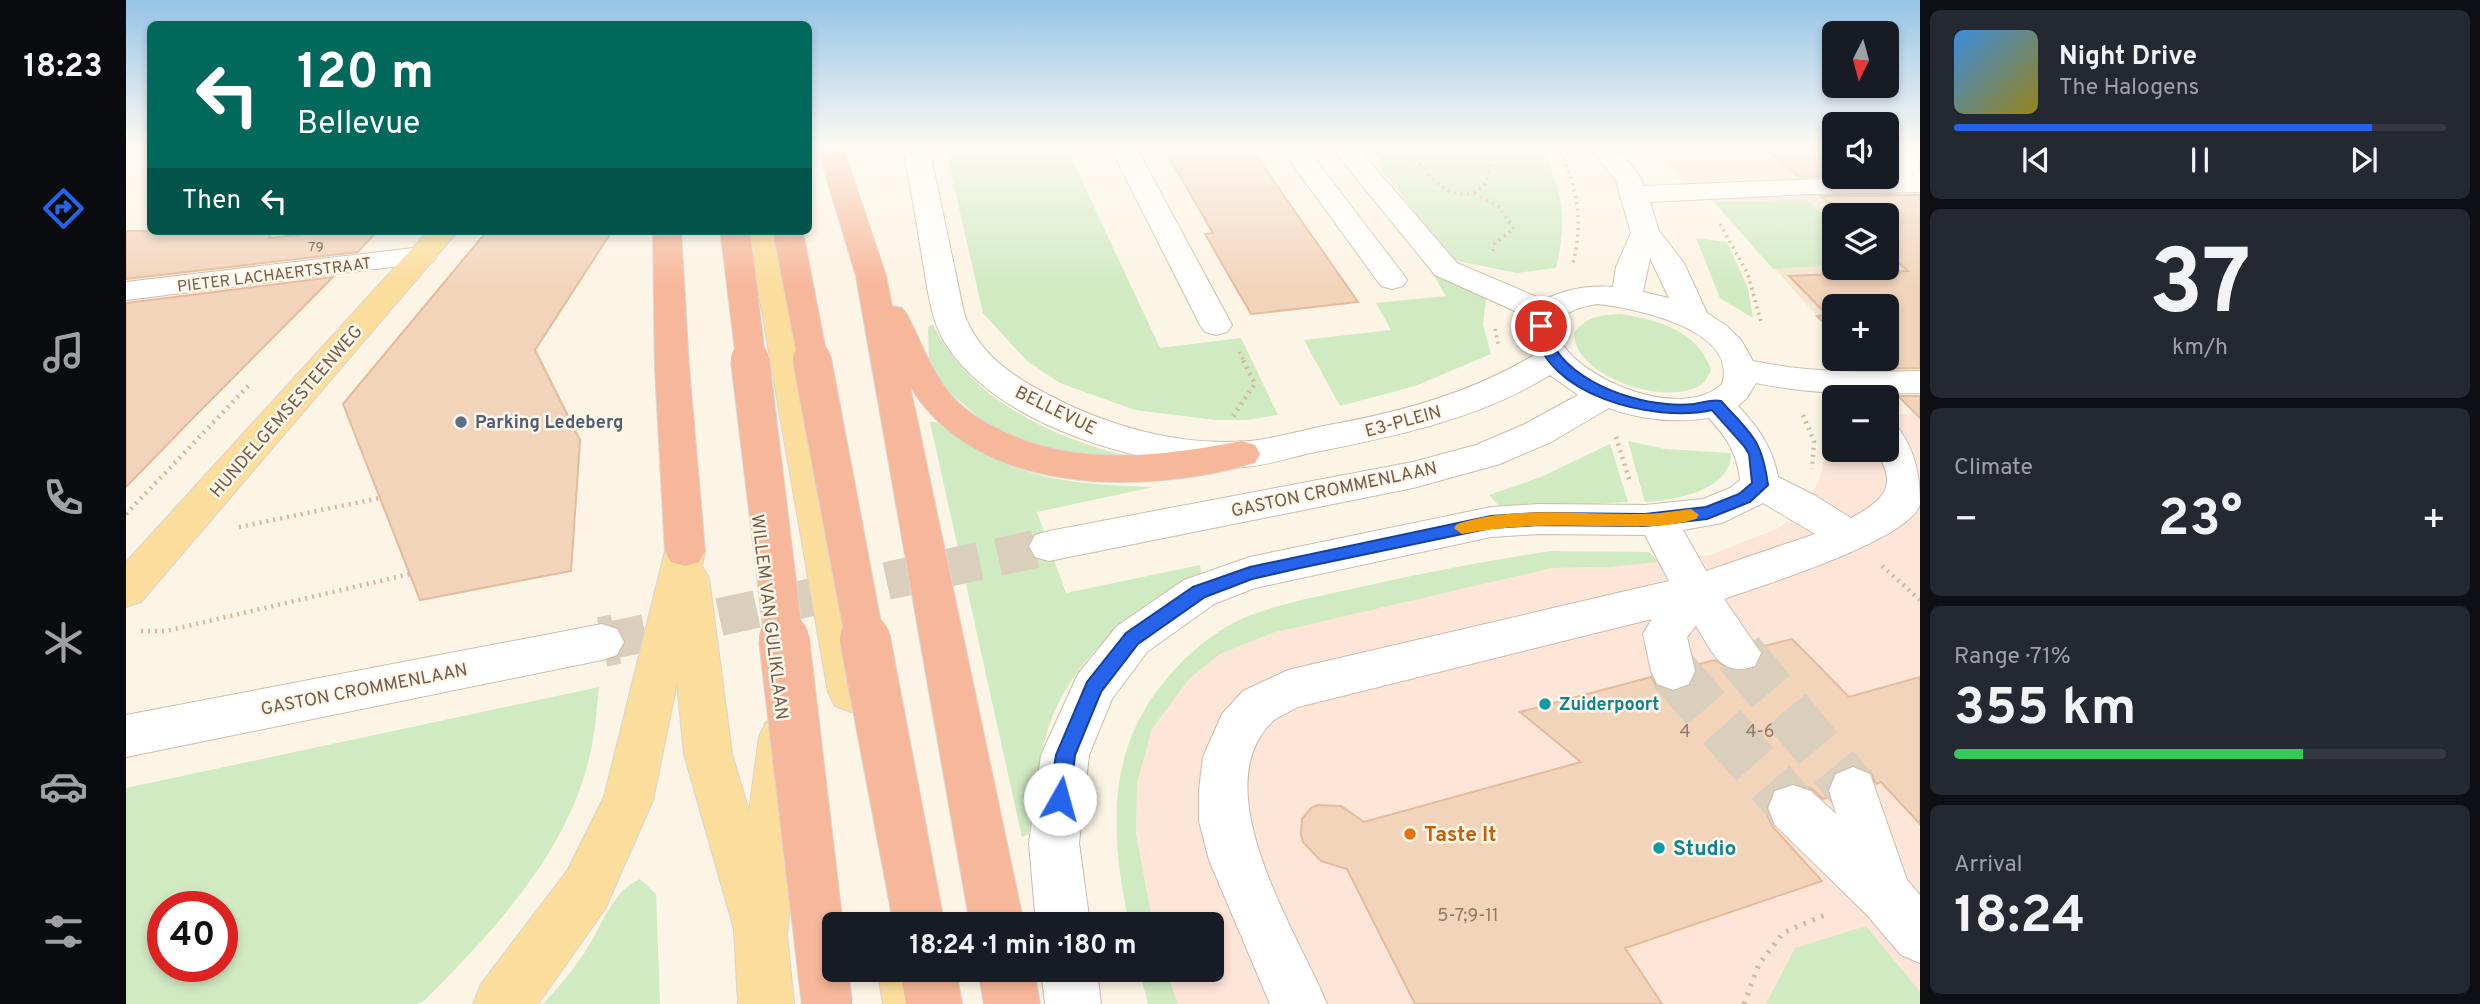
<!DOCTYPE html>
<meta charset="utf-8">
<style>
:root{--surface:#171b24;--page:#242831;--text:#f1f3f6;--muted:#9ea1a6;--line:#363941;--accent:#2563eb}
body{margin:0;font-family:Overpass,sans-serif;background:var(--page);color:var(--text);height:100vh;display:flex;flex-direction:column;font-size:26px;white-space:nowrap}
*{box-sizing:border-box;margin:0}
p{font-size:23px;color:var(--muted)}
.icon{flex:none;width:38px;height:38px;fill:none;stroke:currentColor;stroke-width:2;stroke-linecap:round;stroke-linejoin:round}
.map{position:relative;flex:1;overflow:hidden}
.details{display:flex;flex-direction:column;gap:10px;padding:10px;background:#0d0f14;width:560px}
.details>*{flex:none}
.top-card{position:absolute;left:21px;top:21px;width:665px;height:214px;border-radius:10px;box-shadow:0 4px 10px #0003;background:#00695c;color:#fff;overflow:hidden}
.needle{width:46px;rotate:186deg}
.buttons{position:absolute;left:1696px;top:21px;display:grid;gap:14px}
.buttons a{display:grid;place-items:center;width:77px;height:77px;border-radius:10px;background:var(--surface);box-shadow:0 4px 10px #0003;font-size:35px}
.speed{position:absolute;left:21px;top:891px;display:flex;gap:14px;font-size:35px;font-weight:700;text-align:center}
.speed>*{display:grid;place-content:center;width:91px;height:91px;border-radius:50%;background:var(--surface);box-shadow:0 4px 10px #0003;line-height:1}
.speed .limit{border:10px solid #d22;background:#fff;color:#111}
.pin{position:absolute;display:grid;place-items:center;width:60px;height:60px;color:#fff;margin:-30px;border:4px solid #fff;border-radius:50%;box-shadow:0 2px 7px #0007}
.me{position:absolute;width:77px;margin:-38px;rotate:7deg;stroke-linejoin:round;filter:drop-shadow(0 0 5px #0008)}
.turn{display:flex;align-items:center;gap:24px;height:147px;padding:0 35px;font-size:32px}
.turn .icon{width:91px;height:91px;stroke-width:2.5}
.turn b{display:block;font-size:49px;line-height:60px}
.then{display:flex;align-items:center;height:66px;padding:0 35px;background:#0003;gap:14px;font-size:26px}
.big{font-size:52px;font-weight:700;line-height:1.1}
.details .card{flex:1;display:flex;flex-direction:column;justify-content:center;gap:10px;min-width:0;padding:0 24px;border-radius:10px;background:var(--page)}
.details .dial{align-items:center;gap:0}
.dial b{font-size:91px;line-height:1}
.song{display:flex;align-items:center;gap:21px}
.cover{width:84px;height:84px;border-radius:10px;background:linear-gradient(135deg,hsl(210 70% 55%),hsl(50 70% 35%))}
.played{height:7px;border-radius:4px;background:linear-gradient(90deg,var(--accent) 85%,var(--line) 85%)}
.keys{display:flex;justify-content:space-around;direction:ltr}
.heat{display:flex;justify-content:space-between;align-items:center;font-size:38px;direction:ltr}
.charge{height:10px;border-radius:5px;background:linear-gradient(90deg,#34c759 71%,var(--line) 0)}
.trip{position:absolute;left:696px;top:912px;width:402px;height:70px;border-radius:10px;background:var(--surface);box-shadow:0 4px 10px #0003;font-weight:700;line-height:70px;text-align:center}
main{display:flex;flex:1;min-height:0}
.dock{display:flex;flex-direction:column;width:126px;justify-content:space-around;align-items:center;background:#090b0e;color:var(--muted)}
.dock .icon{width:49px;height:49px}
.dock .on{color:var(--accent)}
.dock b{font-size:32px;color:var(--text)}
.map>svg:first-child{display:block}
.residential{fill:#f4e6d2;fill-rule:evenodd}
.commercial{fill:#fde5d8}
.green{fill:#d0eac2;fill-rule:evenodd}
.building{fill:#f2d4bb;stroke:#e5bb9c;stroke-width:2}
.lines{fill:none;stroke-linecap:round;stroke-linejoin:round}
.minor-tunnel-far1{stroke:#dacebd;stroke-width:38;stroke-dasharray:38 19;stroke-linecap:butt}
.minor-tunnel{stroke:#dacebd;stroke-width:50;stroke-dasharray:50 24;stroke-linecap:butt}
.minor-casing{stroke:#cebcaa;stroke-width:2}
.major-casing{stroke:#dbd4d0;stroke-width:2}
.highway-casing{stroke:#dbd4d0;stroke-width:2}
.path-far2{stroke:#d7b79e;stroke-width:3.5;stroke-dasharray:2 4.5;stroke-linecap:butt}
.path-far1{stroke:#d7b79e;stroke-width:4.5;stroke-dasharray:2 5;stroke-linecap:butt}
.path{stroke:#d7b79e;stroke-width:5;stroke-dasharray:2.5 7;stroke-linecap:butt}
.minor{fill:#fff;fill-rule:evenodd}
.major{fill:#fbdd9c;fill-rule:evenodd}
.highway{fill:#f7b79a;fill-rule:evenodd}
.highway-bridge-far2-casing{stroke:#dbd4d0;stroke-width:31;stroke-linecap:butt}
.highway-bridge-far1-casing{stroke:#dbd4d0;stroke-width:40;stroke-linecap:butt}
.highway-bridge-casing{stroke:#dbd4d0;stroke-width:52;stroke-linecap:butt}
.highway-bridge-far2{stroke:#f7b79a;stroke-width:29}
.highway-bridge-far1{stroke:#f7b79a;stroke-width:38}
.highway-bridge{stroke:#f7b79a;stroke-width:50}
.route{fill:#2563eb;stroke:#184099;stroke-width:2}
.slow{fill:#f59e0b}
.service-dot{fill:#5c6f8a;stroke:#fff8ea;stroke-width:2.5}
.culture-dot{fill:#0f9aa8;stroke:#fff8ea;stroke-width:2.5}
.food-dot{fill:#e8710a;stroke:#fff8ea;stroke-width:2.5}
.labels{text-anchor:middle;stroke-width:5;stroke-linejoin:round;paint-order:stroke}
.number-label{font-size:14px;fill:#947966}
.far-street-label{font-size:16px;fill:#755b49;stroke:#fff8ea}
.street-label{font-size:18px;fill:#755b49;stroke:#fff8ea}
.service-label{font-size:18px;font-weight:bold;fill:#4e5e75;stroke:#fff8ea;text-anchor:start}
.culture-label{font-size:18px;font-weight:bold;fill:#0d838f;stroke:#fff8ea;text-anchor:start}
.near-number-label{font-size:18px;fill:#947966}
.near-food-label{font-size:21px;font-weight:bold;fill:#c56008;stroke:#fff8ea;text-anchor:start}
.near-culture-label{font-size:21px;font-weight:bold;fill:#0d838f;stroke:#fff8ea;text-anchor:start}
</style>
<main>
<nav class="dock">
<b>18:23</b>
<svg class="icon on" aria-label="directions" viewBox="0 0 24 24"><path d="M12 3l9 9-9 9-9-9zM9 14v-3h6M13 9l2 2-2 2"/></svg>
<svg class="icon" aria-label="music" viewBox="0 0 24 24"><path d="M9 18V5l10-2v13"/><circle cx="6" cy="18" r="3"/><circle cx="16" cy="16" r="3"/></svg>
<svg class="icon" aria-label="phone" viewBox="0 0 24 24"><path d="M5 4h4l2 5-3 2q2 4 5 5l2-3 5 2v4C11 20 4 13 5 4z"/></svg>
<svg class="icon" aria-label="climate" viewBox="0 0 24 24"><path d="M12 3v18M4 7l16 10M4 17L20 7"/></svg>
<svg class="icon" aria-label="car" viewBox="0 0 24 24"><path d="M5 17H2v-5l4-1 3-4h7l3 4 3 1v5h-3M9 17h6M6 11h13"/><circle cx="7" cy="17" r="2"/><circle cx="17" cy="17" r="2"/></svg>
<svg class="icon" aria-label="filters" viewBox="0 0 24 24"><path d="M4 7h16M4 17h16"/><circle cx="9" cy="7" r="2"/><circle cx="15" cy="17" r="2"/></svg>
</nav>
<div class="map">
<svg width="1794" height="1004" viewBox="0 0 1794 1004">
<rect width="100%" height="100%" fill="#fcf4e4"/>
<path class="residential" d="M1518,147H1708V177H1760L1761,147H1794V347L1760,306H1708V335L1591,204ZM1708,215H1760V268H1708Z"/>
<path class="commercial" d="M1785,411H1794V1004H1052L1040,970H1087V924H1027L1010,834L1011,783L1026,729L1063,679L1094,654L1146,633L1287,599L1426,568L1484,567L1584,555L1651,529L1674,512L1692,484L1700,454L1702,419H1708V450H1760L1761,415L1786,414Z"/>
<path class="green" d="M819,147H940L1034,348L1115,338L1152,415L1120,420H1089L1009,410L934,383L901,361L857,313Z
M1243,147H1416C1437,197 1442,214 1430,268L1391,273L1326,260L1258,173L1252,156Z
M1680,200L1708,224V265L1647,269L1588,202Z
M1570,238L1601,242L1622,288L1627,318L1594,298Z
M1305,271L1360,299L1357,325L1365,354L1289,386L1214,406L1178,340L1265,330L1250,303L1320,296Z
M1495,314C1532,320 1573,331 1585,370C1582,375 1580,381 1576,384C1544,406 1469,382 1452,349C1449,345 1449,338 1448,333C1461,316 1475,315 1495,314Z
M807,325C846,401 926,438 1005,457L972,460L900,443L861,424L816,386L803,361L802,327Z
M804,422H812C885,479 937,484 1027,487L911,512L940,593L1074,565L1075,573C1009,608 944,658 921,732C911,765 907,800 903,834L896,837Z
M1502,441L1539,449L1605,453C1605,491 1549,500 1519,502Z
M1484,444L1502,502L1375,508L1363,495L1415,477Z
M1426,551L1523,552L1532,562L1484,567L1426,568L1146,633L1094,654L1063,679L1026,729L1011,783L1010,834L1027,924H1003C983,827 979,742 1052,666C1071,646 1094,628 1120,617C1158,602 1199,595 1239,586C1301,572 1363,560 1426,551Z
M473,687C471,705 470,723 467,740C448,847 371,927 298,1001L291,1004H0V788ZM96,906V966H37V906Z
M514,879L530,894L534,1004H417C432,988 446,971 459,952C475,928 486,891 514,879Z
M1740,926L1794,992V1004H1640L1669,948Z
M1013,970H1040L1052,1004H1022Z"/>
<path class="building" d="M1037,147H1124L1232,302L1125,314L1079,234L1087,233Z
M1637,147H1708V176L1673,177Z
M1794,195V368L1744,369L1734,359H1760V306H1708V333L1691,316L1701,315L1663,276L1782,271L1760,252V215H1717L1695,196Z
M0,231H147L143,238L208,231H251L232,252L0,279Z
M361,231H486L409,350L454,440L445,571L294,600L217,404Z
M207,277L66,419L0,487V303Z
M1772,396H1794V418Z
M1666,639L1723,697L1794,677V824L1755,782L1750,784L1745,772L1728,765L1708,773L1701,789L1702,797L1697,799L1686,789L1668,783L1648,789L1640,807L1641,815L1647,827L1696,881L1499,948L1536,1004H1289L1221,869L1195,861L1177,842L1175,834L1176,819L1185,808L1192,805L1215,806L1238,822L1455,762L1394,712L1525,677L1530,686L1548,692L1565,685L1571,672L1570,665L1589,660L1606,671L1630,669L1637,654L1634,647Z"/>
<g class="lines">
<path class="minor-tunnel-far1" d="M482,641L923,546"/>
<path class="minor-tunnel" d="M476,642L490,639
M1613,653L1727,790
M1547,671L1667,808"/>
<defs>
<path id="minor" d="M777,147H803L838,313C852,352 884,375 919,393C979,426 1055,447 1124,441C1152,438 1180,429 1208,424C1279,411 1346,392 1408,355C1400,341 1396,332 1402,317L1309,275L1205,147H1231L1331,263L1418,300C1439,289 1464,285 1487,287L1490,267L1505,233L1490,181L1464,147H1490L1512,174L1518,186L1768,176L1763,147H1789L1794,172V192L1684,194L1524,202L1533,231L1558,263L1581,313L1601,326L1615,340L1627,361C1685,373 1735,372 1794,371V393C1736,394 1687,395 1630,383L1621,398L1612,406C1632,427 1647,448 1652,477L1688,495L1725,518C1757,501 1774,486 1749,450H1760V426L1773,429C1789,451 1794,475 1794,504C1785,540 1634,586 1598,599L1635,653L1629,666C1594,678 1587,652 1570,626L1561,637L1569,671L1563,684L1547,690L1531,684L1525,671L1517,634L1526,619L1172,707C1165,711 1155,715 1148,720C1075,787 1172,933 1201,1004H1144L1083,860L1073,821V790L1077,757L1096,714L1117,691L1162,670L1543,581L1519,535L1413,534L1365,537L1129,588L1088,604L1021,652L986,699L963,755L953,843L964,924H910L903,843L915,755L952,674L991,626L1058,580L1124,557L1365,507L1413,504L1519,505L1577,499L1604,488L1614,480C1611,453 1601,438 1583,418C1549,423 1515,420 1483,408L1425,442L1374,464L1287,488L923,561L909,557L903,546L909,535L923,531L1287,462L1350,445L1399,424L1452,395L1424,375C1353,419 1270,436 1189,452C1165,457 1141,466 1117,467C1023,470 871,427 819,343C803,316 801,282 795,251C790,216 783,182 777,147ZM1524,258L1543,298L1517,292ZM1472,304C1508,308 1613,329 1596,384C1536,440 1351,321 1472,304ZM1637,503L1689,534L1580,571L1557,530L1596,523Z
M984,147H1010L1106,325L1101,332L1090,335L1079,332L1074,325Z
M1154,147H1180L1277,274L1281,280L1277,286L1266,289L1255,286Z
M296,247L306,250L311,256L306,262L0,300V282Z
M476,624L491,629L498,642L491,655L476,660L0,757V715Z
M1727,767L1744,774L1781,880L1794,895V963L1775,955L1741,915L1649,825L1642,808L1649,791L1667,785L1685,791L1710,814L1703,790L1710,774Z
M915,970H971L975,1004H919Z"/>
<path id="major" d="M302,231H332L15,602L0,607V562Z
M622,231H650L748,692L741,706L725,712L709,706L702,692Z
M559,536L573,540L579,551L576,566L583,578L606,754L623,811L633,737L640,722L657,716L674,722L681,737L661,935L668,1004H612L608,929L558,754L551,683L527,800L479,909L412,1004H347L355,984L441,871L478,797L539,551L545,540Z
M751,970H807L813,1004H757Z"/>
<path id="highway" d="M691,147H717L760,276L766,306L776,308L781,315C795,341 805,371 824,394C838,411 857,422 876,431C952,468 1036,456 1116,441L1129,445L1134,454L1129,463C1018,495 851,497 784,386L898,924H844L730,276Z
M527,231H555L563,368L579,551L573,562L559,566L545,562L539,551L529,368Z
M774,970H830L836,1004H780Z
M852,970H908L914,1004H858Z"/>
</defs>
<use href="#minor" class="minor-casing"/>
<use href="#major" class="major-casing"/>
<use href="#highway" class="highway-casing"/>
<path class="path-far2" d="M1284,147C1297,174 1331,214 1360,183L1365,161L1363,147
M1432,147C1451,185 1458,221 1447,263
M1349,193L1373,207L1388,229L1369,243L1367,251
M1594,224L1621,272L1636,325
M1369,329L1373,348
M1113,352L1118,361"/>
<path class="path-far1" d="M1677,415L1688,441L1686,469
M1107,416L1129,384L1117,360
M1490,437L1503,479
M0,514L124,384
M113,527L254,498
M1756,566L1794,600
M15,631H40L284,574"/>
<path class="path" d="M1618,1004L1633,964L1657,933L1703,913"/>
<use href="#minor" class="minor"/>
<use href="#major" class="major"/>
<use href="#highway" class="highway"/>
<defs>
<path id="highway-bridge-far2" d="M609,231L625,361
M662,231L687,361"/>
<path id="highway-bridge-far1" d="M624,360L658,641
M686,360L739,641"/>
<path id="highway-bridge" d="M658,639L701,1004
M739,639L793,924"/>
</defs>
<use href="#highway-bridge-far2" class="highway-bridge-far2-casing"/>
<use href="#highway-bridge-far1" class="highway-bridge-far1-casing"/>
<use href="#highway-bridge" class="highway-bridge-casing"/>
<use href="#highway-bridge-far2" class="highway-bridge-far2"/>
<use href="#highway-bridge-far1" class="highway-bridge-far1"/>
<use href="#highway-bridge" class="highway-bridge"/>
</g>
<linearGradient id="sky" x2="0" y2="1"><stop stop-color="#95c4e7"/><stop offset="0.51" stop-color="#fefaf3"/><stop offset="1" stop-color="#fefaf3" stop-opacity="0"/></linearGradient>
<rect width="1794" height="287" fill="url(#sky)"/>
<path class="route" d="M1415,322L1421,326C1428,374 1497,401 1541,404C1549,405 1559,405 1568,404C1577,403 1585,399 1595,401C1625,434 1636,439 1642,485L1624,502L1581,519L1519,526L1413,525L1365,528L1174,568L1126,579L1079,597L1012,644L975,692L949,755L944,799L941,806L934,809L926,806L923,799L930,755L961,682L1000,633L1067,587L1124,567L1365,516L1413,513L1519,514L1580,507L1613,494L1626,483L1623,454L1618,446L1586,410C1529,423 1416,396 1408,326Z"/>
<path class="slow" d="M1565,509L1573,515L1570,519C1540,529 1504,526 1472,526C1426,525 1382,525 1336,534L1328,528L1331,524C1389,505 1455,515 1516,514C1532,514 1548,511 1565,509Z"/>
<circle class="service-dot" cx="335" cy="422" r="7"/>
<g class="culture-dot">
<circle cx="1419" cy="704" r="7"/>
<circle cx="1533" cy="848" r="7"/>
</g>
<circle class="food-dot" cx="1284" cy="834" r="7"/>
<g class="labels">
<g class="number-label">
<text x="190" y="251">79</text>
</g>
<g class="far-street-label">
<text transform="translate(148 274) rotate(-7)" y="6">PIETER LACHAERTSTRAAT</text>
</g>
<g class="street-label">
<text transform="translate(930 410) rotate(26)" y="6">BELLEVUE</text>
<text transform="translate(160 411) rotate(-49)" y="6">HUNDELGEMSESTEENWEG</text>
<text transform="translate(1277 421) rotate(-15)" y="6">E3-PLEIN</text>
<text transform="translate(1208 489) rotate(-12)" y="6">GASTON CROMMENLAAN</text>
<text transform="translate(644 617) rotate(83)" y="6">WILLEM VAN GULIKLAAN</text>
<text transform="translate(238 689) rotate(-11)" y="6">GASTON CROMMENLAAN</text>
</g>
<g class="service-label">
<text x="349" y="428">Parking Ledeberg</text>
</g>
<g class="culture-label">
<text x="1433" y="710">Zuiderpoort</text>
</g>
<g class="near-number-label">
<text x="1559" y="737">4</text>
<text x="1634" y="737">4-6</text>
<text x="1342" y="921">5-7;9-11</text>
</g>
<g class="near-food-label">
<text x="1298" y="841">Taste It</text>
</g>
<g class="near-culture-label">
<text x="1547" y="855">Studio</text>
</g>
</g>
</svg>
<div class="buttons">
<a><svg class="needle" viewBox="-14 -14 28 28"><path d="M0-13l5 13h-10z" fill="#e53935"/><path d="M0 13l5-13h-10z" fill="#9ea1a6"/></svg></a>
<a><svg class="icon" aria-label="sound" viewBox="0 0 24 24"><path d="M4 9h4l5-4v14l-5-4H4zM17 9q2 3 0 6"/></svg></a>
<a><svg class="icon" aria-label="layers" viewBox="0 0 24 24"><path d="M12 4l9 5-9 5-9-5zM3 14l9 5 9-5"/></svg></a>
<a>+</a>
<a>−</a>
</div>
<div class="speed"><div class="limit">40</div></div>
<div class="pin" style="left:1415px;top:326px;background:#d93025"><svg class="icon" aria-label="arrive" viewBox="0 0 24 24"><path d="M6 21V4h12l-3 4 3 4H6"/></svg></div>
<svg class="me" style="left:934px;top:799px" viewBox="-20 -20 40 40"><circle r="19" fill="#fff"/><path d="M0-13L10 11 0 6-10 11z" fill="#2563eb"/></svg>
<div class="trip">18:24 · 1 min · 180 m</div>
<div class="top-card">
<div class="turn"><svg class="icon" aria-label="left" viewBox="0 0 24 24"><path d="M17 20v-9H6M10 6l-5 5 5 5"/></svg><div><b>120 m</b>Bellevue</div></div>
<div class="then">Then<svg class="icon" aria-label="left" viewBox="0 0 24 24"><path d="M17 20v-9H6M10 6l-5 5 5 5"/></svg></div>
</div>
</div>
<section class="details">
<div class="card">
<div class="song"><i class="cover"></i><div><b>Night Drive</b><p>The Halogens</p></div></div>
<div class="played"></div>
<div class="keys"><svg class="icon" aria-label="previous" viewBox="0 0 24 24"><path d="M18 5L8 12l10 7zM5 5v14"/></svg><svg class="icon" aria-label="pause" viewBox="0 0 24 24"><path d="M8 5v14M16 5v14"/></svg><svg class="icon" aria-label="next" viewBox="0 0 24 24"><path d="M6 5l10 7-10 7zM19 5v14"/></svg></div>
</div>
<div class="card dial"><b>37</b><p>km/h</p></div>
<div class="card"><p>Climate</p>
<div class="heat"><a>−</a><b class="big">23°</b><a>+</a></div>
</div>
<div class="card"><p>Range · 71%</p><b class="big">355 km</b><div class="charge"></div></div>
<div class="card"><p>Arrival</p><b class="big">18:24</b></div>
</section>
</main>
